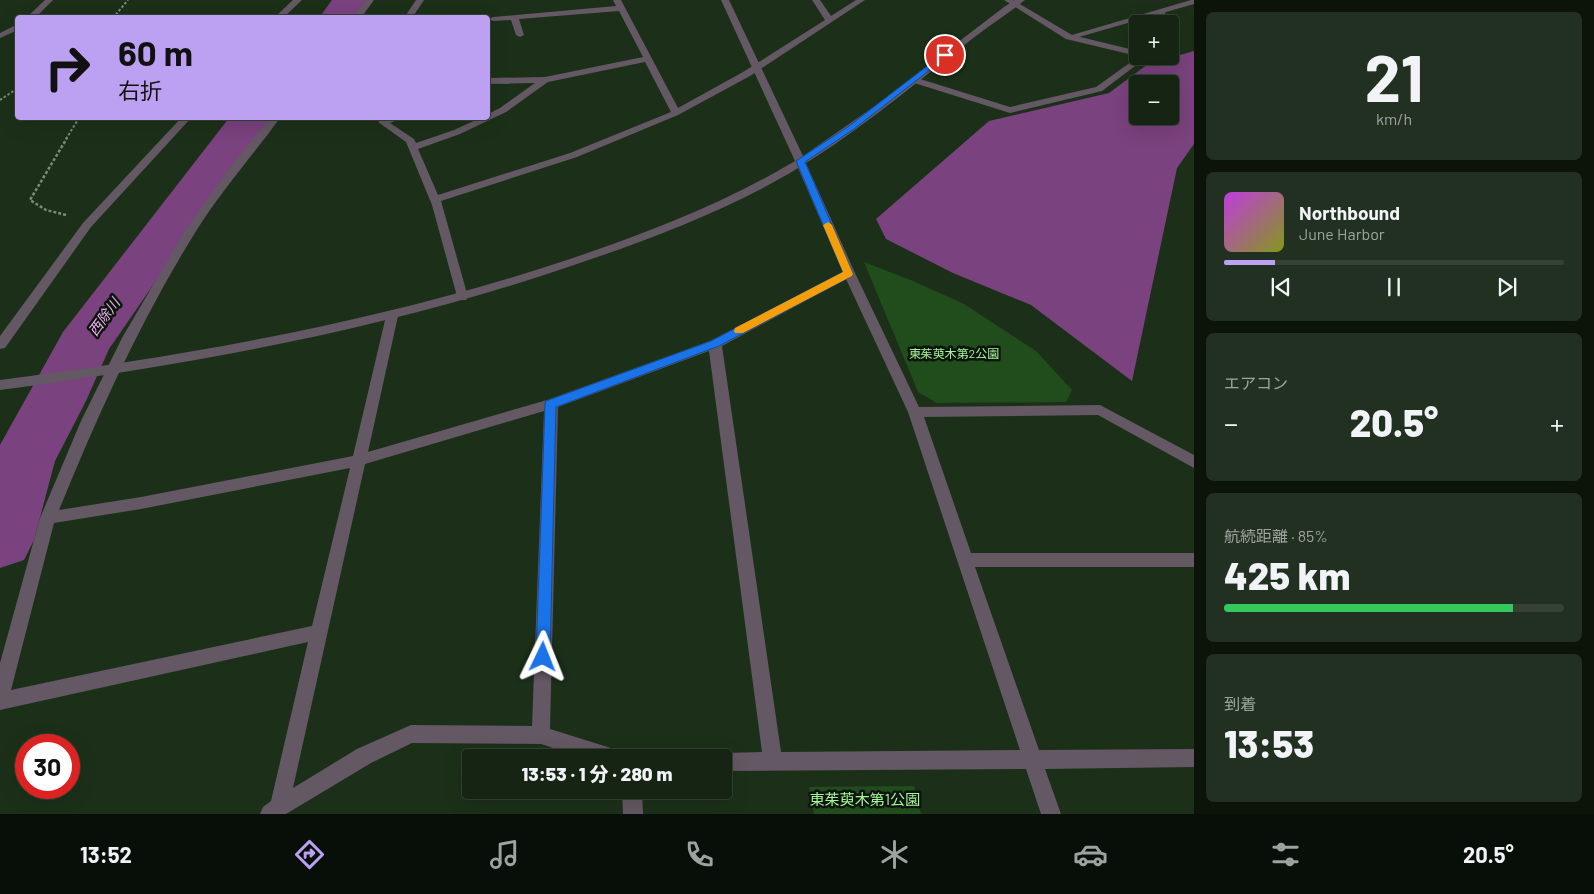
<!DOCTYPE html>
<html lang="ja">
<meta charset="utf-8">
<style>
:root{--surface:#152413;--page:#223021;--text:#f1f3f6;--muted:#9da4a0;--line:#344133;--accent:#bca0f2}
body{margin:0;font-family:Barlow,"Noto Sans JP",sans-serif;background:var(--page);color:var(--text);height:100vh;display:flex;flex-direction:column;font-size:19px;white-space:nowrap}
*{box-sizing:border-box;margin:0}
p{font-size:16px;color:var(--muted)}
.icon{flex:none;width:28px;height:28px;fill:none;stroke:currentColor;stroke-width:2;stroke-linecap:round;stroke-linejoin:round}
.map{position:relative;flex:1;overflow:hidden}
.details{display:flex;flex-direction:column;gap:12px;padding:12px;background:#0c140a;width:400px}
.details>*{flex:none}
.guide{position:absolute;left:15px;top:15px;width:475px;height:105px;border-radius:5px;box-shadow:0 5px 20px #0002,0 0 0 1px var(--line);background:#bca0f2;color:#111;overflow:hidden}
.tools{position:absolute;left:1129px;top:15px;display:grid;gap:10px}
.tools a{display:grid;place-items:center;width:50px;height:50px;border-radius:5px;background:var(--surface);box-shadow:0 5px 20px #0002,0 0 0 1px var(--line);font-size:25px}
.speed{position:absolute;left:15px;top:734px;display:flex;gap:10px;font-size:25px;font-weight:700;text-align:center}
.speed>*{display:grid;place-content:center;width:65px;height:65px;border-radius:50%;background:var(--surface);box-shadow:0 5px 20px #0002,0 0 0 1px var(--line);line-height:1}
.speed .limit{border:8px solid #d22;background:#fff;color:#111}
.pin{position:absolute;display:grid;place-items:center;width:42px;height:42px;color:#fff;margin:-21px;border:2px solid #fff;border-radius:50%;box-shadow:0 1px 5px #0007}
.me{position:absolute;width:55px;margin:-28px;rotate:2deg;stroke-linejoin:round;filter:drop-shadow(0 0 4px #0008)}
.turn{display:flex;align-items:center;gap:18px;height:105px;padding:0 20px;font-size:22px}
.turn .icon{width:65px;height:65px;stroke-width:2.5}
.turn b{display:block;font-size:35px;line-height:42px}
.big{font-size:38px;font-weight:800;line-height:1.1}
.details .widget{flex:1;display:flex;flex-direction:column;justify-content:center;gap:8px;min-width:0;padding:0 18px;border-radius:8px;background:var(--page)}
.details .dial{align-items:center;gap:0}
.dial b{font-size:65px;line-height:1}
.song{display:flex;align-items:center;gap:15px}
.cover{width:60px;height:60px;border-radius:8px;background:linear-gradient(135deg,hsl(290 70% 55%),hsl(70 70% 35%))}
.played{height:5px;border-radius:2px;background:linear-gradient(90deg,var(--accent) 15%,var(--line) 15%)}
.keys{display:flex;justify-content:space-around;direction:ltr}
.heat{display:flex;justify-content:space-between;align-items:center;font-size:28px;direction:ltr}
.charge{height:8px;border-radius:4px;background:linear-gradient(90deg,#34c759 85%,var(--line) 0)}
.trip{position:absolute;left:462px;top:749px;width:270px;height:50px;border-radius:5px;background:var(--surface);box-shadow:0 5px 20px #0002,0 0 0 1px var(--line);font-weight:800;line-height:50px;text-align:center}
.tab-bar{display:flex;height:80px;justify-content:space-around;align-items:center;background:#080e08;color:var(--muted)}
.tab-bar .icon{width:35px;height:35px}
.tab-bar .on{color:var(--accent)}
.tab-bar b{font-size:22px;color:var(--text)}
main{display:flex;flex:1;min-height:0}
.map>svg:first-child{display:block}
.green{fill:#214c1c}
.water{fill:#7a427f;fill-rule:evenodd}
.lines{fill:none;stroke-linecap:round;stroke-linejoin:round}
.river{fill:#7a427f;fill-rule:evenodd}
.path-far1{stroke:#7a8b78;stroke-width:2;stroke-dasharray:2.5 2;stroke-linecap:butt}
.path{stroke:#7a8b78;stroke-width:2.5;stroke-dasharray:3 2;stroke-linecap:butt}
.service{fill:#635863;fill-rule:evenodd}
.minor{fill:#635863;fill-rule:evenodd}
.tertiary{fill:#635863;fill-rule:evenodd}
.route{fill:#1a73e8;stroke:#114b97}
.slow{fill:#f59e0b}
.labels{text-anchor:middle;stroke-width:5;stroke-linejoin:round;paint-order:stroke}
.park-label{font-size:12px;fill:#a6f69a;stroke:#0c150b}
.water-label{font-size:14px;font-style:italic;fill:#f5b4f9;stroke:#0c150b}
.near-park-label{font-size:15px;fill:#a6f69a;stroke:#0c150b}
</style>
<main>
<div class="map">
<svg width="1194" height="814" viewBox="0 0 1194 814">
<rect width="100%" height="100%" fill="#1c3019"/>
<path class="green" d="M864,262L913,281L964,304L1036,351L1072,390L1066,402L937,403L918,392Z
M914,786L921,814H814L809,787Z"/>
<path class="water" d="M1194,51V144L1177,168L1132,381L1031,305L953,273L886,239L876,219L989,121L1109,93L1148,64ZM1138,84H1170V116H1138Z"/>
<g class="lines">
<path class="river" d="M332,0H367L354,18H319Z
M229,118H271L236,165L109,349L86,401L55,461L34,540L24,560L0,568V445L63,332Z"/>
<path class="path-far1" d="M113,18L128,0
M0,100L18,88
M66,139L79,118"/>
<path class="path" d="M66,215L46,210L30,200L67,138"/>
<path class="service" d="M1191,0H1194V4L1072,39L1065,37Z"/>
<path class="minor" d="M293,0H302L283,18H274Z
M366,0H374L361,18H352Z
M416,0H424L412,18H404Z
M613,0H621L678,108L743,72L825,20L812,0H820L831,16L856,0H865L750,76L678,115L577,157L441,201L468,297L466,300H458L432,205L406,142L378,122L386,118H398L397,120L390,123L414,139L416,143L454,130L480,118H488V114L500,108L535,83L488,84V78L545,77L643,57L619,11L519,19L524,35L520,37L516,35L511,20L493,21L489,19L493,17L616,6ZM645,62L671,112L570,153L438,195L418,149L460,134L506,112L548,82Z
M1004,0H1013L1072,35L1138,51V56H1142L1139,63L1102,91L1010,113L911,82V78H917L1010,107L1096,87L1131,62L1133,55L1066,39Z
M1158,10H1164L1169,22L1168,24H1158L1161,21L1157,12Z
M181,118H191L91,227L5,348L0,349V336L83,223Z
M270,118H280C253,155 223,189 198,228C142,317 99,412 59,510L141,497L353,456L386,316L392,312L398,316L368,452L547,400L710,341L843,272L795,161L800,158L805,161L855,273L919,407L1100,405L1194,455V468L1098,415L924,417L971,553H1194V567H975L1039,750L1194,749V767L1045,769L1061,814H1041L1026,769L724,771V758H716L717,755L724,753L762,752L709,351L558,407L550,729L614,749L621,751L623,758H583L541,744L412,743L371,763L286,814H260L263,807L271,801L308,642L0,710V663L40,518L81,421L122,338L187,227L231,166ZM846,279L908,412L1020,750L781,752L722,346ZM544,411L532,726L411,725L357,749L293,788L365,464ZM350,468L312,626L11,690L54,523L141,509Z
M622,790H642L643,814H623Z"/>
<path class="tertiary" d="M45,0H53L35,18H26Z
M721,0H729L803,156L872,108L1004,7L1015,0H1025C1005,16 982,30 962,47C906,91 852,136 790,173C723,212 648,240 574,265C388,329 195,364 0,390V380C193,355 385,321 570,259C647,233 725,203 795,161Z
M18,24V30L0,38V33Z"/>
</g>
<path class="route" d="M943,54L949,55L854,129L805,162L853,274L852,276L719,346L556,407L550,657L548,662L543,664L538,662L536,657L545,404L546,401L711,341L843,272L796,161L849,126Z"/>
<path class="slow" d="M828,222L832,225L853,274L852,276L743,333H735L734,331L735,328L843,272L823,225Z"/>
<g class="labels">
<g class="park-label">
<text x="954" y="358">東茱萸木第2公園</text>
</g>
<g class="water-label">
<text transform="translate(104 317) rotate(-54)" y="5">西除川</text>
</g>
<g class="near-park-label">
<text x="865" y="805">東茱萸木第1公園</text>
</g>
</g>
</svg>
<div class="tools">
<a>+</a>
<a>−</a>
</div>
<div class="speed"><div class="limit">30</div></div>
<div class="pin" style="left:945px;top:55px;background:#d93025"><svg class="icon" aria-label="arrive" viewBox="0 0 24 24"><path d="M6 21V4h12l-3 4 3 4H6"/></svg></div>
<svg class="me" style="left:543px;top:657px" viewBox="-20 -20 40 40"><path d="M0-17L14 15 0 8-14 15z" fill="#1a73e8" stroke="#fff" stroke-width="4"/></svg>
<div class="trip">13:53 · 1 分 · 280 m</div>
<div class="guide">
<div class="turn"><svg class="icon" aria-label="right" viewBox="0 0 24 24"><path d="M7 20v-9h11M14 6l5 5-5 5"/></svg><div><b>60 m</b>右折</div></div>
</div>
</div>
<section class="details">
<div class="widget dial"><b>21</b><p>km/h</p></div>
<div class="widget">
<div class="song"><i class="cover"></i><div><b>Northbound</b><p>June Harbor</p></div></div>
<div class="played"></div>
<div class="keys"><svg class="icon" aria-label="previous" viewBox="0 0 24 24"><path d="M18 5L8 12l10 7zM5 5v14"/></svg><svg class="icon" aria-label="pause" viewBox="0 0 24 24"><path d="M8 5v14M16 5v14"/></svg><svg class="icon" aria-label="next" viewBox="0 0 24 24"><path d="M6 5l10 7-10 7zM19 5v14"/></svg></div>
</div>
<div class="widget"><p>エアコン</p>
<div class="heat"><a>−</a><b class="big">20.5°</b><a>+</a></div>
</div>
<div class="widget"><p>航続距離 · 85%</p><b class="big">425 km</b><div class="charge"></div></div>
<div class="widget"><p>到着</p><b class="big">13:53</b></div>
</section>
</main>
<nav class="tab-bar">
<b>13:52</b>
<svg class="icon on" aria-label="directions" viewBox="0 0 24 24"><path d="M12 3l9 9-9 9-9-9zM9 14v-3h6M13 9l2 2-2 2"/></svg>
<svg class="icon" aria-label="music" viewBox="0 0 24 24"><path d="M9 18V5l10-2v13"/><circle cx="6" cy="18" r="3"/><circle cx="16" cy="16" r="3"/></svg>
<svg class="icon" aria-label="phone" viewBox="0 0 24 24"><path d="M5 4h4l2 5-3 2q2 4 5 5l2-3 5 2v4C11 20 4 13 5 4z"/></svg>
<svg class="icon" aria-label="climate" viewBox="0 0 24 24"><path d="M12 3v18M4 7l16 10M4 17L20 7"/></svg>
<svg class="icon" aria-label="car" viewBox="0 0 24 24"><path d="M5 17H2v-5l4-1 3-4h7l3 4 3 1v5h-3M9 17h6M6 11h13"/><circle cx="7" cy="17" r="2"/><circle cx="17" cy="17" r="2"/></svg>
<svg class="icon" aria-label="filters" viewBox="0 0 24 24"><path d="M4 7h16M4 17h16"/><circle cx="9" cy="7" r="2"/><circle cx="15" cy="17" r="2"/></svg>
<b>20.5°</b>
</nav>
